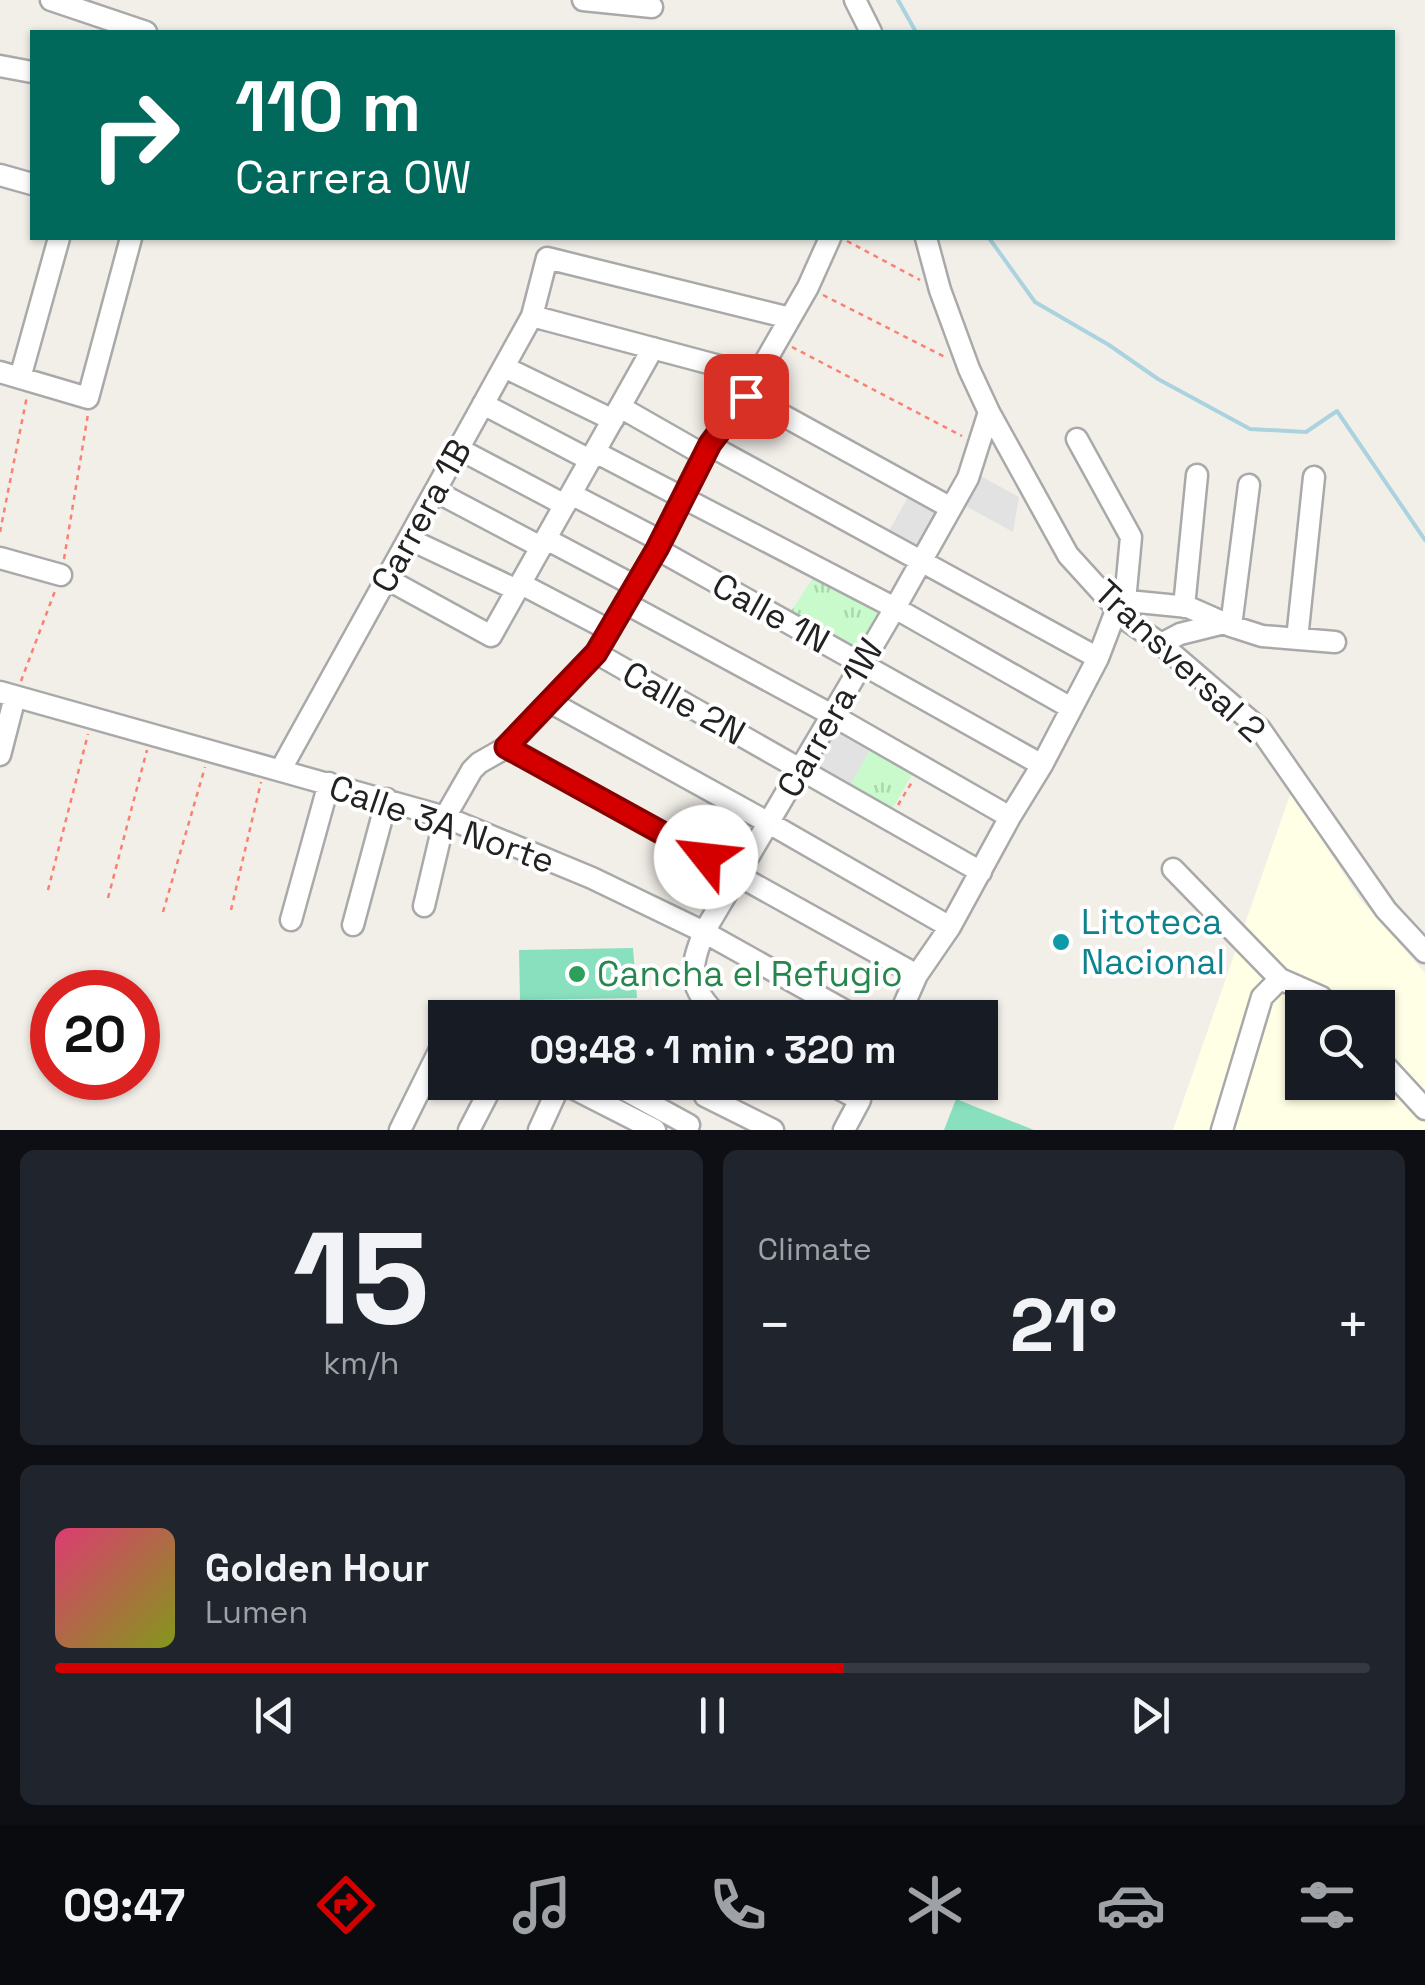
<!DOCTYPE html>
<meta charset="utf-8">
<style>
:root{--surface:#171b24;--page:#20242c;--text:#f1f3f6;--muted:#9ea1a6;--line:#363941;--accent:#d40000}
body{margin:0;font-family:"Space Grotesk",sans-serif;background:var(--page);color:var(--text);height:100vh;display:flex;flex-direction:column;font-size:38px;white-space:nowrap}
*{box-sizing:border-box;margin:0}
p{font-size:32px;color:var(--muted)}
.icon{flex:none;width:55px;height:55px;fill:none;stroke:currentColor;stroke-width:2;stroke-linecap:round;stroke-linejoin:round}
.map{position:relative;height:1130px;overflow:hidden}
.drawer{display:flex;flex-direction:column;gap:20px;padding:20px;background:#0d0f14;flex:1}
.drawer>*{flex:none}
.top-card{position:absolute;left:30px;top:30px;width:1365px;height:210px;border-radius:0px;box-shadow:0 2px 8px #0004;background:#00695c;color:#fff;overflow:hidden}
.buttons{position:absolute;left:1285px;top:990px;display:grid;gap:20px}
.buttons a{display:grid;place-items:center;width:110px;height:110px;border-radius:0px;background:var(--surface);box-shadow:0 2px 8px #0004;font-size:50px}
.speed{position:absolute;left:30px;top:970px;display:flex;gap:20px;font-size:50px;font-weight:700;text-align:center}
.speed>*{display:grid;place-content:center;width:130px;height:130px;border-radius:50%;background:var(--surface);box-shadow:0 2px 8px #0004;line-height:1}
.speed .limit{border:15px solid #d22;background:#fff;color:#111}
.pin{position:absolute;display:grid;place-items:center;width:85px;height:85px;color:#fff;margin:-42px;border-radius:20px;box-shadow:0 5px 15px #0006}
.me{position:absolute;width:110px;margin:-55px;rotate:299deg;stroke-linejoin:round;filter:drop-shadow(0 0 8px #0008)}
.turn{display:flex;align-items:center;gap:35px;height:210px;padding:0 40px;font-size:45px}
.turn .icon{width:130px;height:130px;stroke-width:2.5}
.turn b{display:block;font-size:70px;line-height:85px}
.big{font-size:75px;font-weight:600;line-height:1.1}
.drawer .card{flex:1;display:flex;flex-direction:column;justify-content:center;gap:15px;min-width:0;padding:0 35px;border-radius:15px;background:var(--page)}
.drawer .dial{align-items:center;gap:0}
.dial b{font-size:130px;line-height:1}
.song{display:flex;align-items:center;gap:30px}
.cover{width:120px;height:120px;border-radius:15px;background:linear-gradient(135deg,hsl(340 70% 55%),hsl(70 70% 35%))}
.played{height:10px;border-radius:5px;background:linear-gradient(90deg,var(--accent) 60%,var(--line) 60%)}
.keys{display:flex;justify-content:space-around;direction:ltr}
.heat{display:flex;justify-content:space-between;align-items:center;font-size:55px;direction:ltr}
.drawer .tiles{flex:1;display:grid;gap:20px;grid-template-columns:1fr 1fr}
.card:last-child{grid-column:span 2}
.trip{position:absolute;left:428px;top:1000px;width:570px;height:100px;border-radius:0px;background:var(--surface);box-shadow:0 2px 8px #0004;font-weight:600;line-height:100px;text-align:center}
.menu{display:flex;height:160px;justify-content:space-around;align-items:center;background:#090b0e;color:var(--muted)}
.menu .icon{width:70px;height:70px}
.menu .active{color:var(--accent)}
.menu b{font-size:45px;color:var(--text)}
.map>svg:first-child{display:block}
.education{fill:#ffffe5;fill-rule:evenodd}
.park{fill:url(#park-tufts)}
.pitch{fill:#88e0be}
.parking{fill:#e2e2e2}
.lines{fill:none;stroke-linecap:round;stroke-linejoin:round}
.stream{stroke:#aad3df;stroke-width:4}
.minor-casing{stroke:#a9a9a9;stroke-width:25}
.path{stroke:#fa8072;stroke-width:2.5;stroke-dasharray:5 5;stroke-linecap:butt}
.minor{stroke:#fff;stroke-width:20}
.route-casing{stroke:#8a0000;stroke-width:25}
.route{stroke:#d40000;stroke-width:18}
.culture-dot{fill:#0f9aa8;stroke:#fff;stroke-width:4}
.leisure-dot{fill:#2e9e5b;stroke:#fff;stroke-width:4}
.labels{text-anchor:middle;stroke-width:8;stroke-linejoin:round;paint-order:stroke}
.street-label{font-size:35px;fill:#222;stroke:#fff}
.culture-label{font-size:35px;fill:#0d838f;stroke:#fff;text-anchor:start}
.leisure-label{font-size:35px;fill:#27864d;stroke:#fff;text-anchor:start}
</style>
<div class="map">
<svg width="1425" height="1130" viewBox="0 0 1425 1130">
<defs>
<pattern id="park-tufts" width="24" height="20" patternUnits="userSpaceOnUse" patternTransform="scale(2.5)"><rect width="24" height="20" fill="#c8facc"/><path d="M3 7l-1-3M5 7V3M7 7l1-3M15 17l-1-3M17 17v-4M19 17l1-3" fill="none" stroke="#acd6af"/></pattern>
</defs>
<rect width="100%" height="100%" fill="#f2efe9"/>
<path class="education" d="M1291,792L1360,899L1425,973V1130H1173ZM1302,1008H1378V1082H1302Z"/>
<path class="park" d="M818,570L887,606L855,658L786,619Z
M873,745L915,769L889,815L847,791Z"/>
<path class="pitch" d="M633,948L637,998L520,1000L519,950Z
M956,1099L1034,1130H944Z"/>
<path class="parking" d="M977,474L1019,497L1013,532L964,505Z
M912,490L942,507L916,553L886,536Z
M833,723L873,745L847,791L808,767Z"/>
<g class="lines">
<path class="stream" d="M898,0L916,32
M989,238L1035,302L1109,345L1158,379L1250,429L1306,432L1337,411L1425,540"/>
<defs>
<path id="minor" d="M51,0L146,32
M583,0L652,7
M855,0L871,32
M0,66L32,72
M0,175L32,184
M926,238L940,290L969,369L989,412L1068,555L1128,621L1161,644L1260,729L1386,910L1425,952
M532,316L757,376
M504,367L613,420
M0,372L88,398L131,238
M20,378L59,238
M746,395L951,508
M483,404L590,460
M620,407L704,455
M1077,439L1131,537L1125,601
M709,445L1098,658
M459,449L565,505
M595,452L895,608L1071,708
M435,491L541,547
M571,494L661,541
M409,539L517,590
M546,539L635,586
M657,549L1042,765
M0,558L61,575
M387,579L491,636L653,348
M521,584L609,630
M1108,599L1188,607L1231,626L1262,636L1335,642
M625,603L832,715L1010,817
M1184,607L1197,475
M1231,626L1249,485
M1297,639L1314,477
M1161,644L1180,634L1224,623
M596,653L981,872
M0,692L445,817L592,878L704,932L858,1018
M550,702L769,823L950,927
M507,747L917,975
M0,755L15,697
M281,769L532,316L547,258L790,318
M1173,869L1280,979
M424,906L445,817L472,770L479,763L507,747L596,653L657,549L709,445L746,395L808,287L830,238
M291,920L329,783
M353,925L387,799
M720,1018C688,987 688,972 704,932L895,608L968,478L989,412
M898,1018L917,975L950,927L1010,817L1042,765L1098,658L1117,608
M1378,1058L1425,1109
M561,1082L655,1130
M826,1082L860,1100L844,1130
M627,1091L689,1125
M705,1096L773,1130
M400,1130L445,1039
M469,1130L494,1082
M539,1130L561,1082
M1222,1130L1262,997L1280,979L1321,997L1331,1008"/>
</defs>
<use href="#minor" class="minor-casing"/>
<path class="path" d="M847,241L920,280
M823,295L945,357
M792,347L962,436
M0,532L27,396
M64,559L88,414
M21,681L55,591
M898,805L912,782
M48,890L88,734
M108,898L147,750
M231,910L261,782
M163,912L205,767"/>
<use href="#minor" class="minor"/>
</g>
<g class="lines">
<defs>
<path id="route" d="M706,857L506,747L596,653L657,549L710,444L746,396"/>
</defs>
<use href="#route" class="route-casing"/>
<use href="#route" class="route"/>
</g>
<circle class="culture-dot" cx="1061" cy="942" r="10"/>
<circle class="leisure-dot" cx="577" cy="974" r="10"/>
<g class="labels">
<g class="street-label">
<text transform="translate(421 516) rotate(-61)" y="12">Carrera 1B</text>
<text transform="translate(771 613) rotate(29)" y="12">Calle 1N</text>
<text transform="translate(1180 661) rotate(43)" y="12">Transversal 2</text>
<text transform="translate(684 703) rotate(29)" y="12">Calle 2N</text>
<text transform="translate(830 718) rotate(-60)" y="12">Carrera 1W</text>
<text transform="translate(442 824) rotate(19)" y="12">Calle 3A Norte</text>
</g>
<g class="culture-label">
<text x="1081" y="934">Litoteca<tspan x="1081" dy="40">Nacional</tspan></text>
</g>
<g class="leisure-label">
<text x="597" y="986">Cancha el Refugio</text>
</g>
</g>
</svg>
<div class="buttons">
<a><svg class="icon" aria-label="search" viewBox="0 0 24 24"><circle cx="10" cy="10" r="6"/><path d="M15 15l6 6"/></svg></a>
</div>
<div class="speed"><div class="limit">20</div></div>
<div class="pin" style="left:746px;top:396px;background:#d93025"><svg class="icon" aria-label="arrive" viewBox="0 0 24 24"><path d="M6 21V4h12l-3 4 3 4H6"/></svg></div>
<svg class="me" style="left:706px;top:857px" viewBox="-20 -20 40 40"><circle r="19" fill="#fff"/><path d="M0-13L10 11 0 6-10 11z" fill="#d40000"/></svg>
<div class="trip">09:48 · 1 min · 320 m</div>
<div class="top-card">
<div class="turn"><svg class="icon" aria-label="right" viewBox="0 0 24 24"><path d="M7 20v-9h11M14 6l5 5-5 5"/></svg><div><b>110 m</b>Carrera 0W</div></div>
</div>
</div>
<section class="drawer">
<div class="tiles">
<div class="card dial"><b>15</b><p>km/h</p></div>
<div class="card"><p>Climate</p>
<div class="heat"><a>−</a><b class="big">21°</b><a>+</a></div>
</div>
<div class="card">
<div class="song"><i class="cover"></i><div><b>Golden Hour</b><p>Lumen</p></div></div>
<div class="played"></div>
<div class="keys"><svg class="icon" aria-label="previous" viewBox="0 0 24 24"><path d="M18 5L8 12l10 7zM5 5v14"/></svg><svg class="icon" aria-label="pause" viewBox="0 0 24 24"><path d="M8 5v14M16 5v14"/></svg><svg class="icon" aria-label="next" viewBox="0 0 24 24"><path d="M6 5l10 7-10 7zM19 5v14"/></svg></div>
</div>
</div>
</section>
<nav class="menu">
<b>09:47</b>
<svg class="icon active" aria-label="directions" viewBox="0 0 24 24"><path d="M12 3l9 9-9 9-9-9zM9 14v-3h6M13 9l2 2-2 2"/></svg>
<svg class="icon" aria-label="music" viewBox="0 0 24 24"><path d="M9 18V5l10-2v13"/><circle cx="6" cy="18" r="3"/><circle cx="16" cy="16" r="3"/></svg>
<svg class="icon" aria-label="phone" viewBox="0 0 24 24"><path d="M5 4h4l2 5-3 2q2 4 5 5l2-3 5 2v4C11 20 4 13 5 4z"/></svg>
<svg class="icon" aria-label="climate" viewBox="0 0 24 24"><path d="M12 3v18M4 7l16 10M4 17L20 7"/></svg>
<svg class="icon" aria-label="car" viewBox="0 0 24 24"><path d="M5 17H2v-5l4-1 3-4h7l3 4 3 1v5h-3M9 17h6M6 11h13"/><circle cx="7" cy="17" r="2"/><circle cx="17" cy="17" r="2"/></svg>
<svg class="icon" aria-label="filters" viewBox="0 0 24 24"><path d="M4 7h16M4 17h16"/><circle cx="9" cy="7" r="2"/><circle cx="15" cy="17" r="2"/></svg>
</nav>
